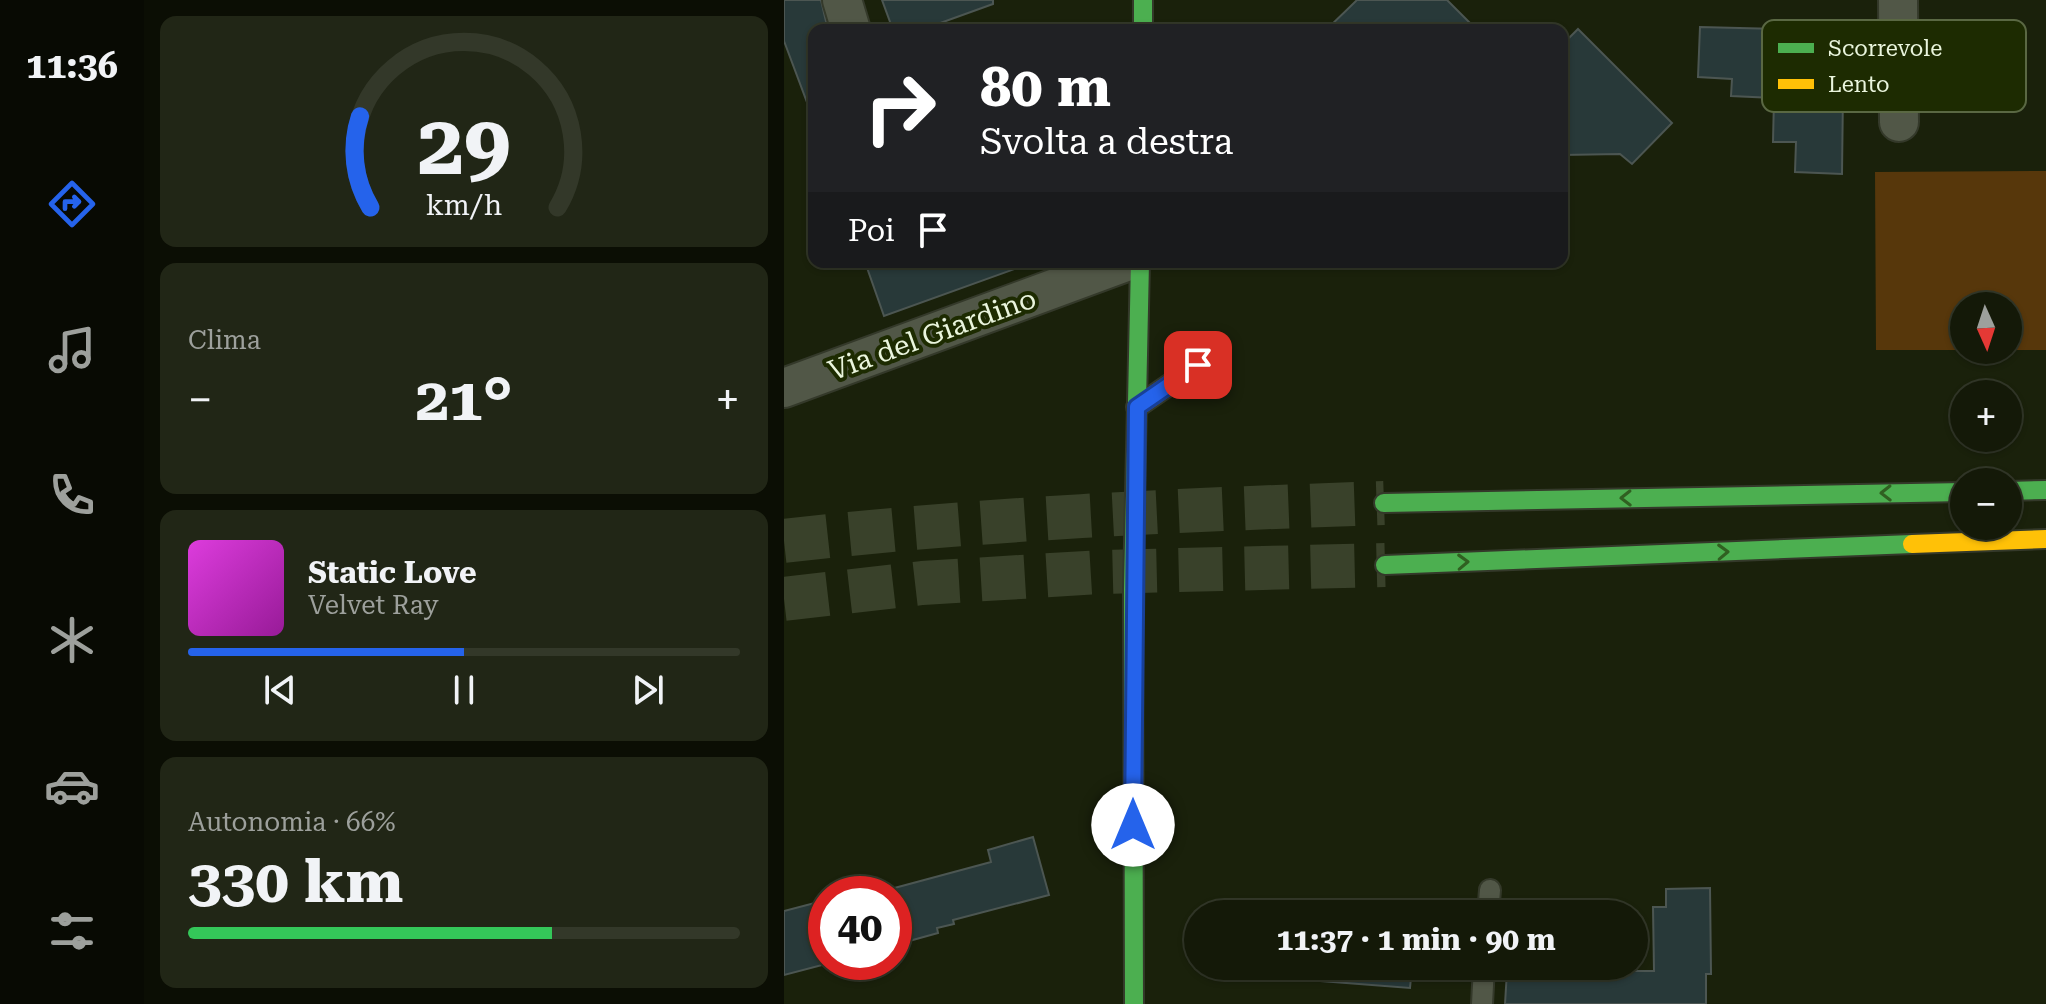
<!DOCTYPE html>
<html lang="it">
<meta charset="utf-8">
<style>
:root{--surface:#141908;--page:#212616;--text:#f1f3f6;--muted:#9da09c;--line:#333829;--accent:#2563eb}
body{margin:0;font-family:"Roboto Serif",serif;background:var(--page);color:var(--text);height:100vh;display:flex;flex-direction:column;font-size:30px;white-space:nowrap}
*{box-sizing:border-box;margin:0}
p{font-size:26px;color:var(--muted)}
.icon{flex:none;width:44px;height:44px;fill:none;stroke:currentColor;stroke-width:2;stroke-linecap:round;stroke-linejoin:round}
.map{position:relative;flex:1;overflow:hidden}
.sheet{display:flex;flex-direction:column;gap:16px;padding:16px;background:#0b0e04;width:640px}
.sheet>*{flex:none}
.guide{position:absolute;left:24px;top:24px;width:760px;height:244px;border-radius:16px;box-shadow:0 2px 6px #0004,0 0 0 2px var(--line);background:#202124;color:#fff;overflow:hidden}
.needle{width:52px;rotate:177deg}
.tools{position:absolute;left:1166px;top:292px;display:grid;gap:16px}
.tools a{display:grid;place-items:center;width:72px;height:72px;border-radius:50%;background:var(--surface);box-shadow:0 2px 6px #0004,0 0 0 2px var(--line);font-size:40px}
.speed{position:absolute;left:24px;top:876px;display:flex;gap:16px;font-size:40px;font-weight:700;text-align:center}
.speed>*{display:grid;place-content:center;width:104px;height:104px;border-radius:50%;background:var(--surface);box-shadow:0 2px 6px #0004,0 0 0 2px var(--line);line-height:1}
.speed .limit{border:12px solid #d22;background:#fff;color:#111}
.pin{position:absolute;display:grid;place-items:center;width:68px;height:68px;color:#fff;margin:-34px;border-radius:16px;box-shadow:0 4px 12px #0006}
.me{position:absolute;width:88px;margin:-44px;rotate:0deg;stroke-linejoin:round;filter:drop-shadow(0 0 6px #0008)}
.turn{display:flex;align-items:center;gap:28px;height:168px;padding:0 40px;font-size:36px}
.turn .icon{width:104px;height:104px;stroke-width:2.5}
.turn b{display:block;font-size:56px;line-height:68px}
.then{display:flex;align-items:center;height:76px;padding:0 40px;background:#0003;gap:16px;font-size:30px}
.big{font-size:60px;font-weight:700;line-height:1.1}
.sheet .card{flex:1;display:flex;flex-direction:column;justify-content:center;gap:12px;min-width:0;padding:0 28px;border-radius:16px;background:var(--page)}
.sheet .dial{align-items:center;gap:0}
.dial svg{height:208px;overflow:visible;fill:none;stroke:var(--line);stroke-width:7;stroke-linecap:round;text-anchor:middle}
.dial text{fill:var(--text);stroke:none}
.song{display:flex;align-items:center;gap:24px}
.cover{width:96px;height:96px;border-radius:12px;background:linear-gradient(135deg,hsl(300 70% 55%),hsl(300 70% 35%))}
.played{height:8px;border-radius:4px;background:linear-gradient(90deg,var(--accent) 50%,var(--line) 50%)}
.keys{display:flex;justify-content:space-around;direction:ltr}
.heat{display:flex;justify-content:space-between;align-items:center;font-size:44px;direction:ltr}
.charge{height:12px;border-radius:6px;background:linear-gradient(90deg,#34c759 66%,var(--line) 0)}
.trip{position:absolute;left:400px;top:900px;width:464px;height:80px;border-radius:40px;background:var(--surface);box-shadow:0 2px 6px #0004,0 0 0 2px var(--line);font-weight:700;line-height:80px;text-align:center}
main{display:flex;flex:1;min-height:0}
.menu{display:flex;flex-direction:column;width:144px;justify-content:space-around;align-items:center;background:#080a03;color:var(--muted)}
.menu .icon{width:56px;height:56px}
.menu .active{color:var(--accent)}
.menu b{font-size:36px;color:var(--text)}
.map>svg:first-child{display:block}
.green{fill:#57370b}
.building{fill:#283939;stroke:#4c5652;stroke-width:2}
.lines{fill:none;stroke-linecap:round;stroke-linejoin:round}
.highway-tunnel{stroke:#39412a;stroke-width:44;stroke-dasharray:44 22;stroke-linecap:butt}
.lane-casing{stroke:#34392a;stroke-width:24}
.street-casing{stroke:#34392a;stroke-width:42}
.fast-casing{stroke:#34392a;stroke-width:22}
.slow-casing{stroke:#34392a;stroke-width:22}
.lane{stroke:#515747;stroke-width:20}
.street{stroke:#515747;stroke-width:38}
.fast{stroke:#4caf50;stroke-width:18}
.slow{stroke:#ffc107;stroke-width:18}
.oneway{stroke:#306021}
.route-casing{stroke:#184099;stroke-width:20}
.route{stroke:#2563eb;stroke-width:14}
.labels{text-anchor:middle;stroke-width:8;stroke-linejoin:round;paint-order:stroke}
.street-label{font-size:28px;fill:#eaf5dd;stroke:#1d2b01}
.key{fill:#1d2b01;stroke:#5a6843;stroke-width:2}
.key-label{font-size:22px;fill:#eaf5dd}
</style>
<main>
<nav class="menu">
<b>11:36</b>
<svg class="icon active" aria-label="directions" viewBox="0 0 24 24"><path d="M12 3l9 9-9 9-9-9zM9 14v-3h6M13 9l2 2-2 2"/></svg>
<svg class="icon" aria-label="music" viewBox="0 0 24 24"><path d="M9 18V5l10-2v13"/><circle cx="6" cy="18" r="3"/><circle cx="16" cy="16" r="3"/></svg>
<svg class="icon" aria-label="phone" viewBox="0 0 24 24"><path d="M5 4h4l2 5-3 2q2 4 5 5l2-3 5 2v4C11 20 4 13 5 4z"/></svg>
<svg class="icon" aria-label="climate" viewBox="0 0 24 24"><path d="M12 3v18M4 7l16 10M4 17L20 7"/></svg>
<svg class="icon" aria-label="car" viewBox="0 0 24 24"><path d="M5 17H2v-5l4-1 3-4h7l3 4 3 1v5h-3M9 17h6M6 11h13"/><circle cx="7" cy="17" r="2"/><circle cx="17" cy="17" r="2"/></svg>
<svg class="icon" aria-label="filters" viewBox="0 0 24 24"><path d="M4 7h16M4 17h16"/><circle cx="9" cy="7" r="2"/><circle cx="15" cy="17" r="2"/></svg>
</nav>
<section class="sheet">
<div class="card dial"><svg viewBox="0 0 100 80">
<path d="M14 69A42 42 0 1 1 86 69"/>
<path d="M14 69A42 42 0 0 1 10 34" stroke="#2563eb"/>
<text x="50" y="56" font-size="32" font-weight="700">29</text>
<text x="50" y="72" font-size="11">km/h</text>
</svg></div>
<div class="card"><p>Clima</p>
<div class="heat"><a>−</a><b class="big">21°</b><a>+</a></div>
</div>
<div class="card">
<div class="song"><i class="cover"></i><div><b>Static Love</b><p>Velvet Ray</p></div></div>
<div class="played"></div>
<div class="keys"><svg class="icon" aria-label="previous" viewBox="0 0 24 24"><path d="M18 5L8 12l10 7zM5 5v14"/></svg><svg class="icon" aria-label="pause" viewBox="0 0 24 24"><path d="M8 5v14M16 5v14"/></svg><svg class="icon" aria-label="next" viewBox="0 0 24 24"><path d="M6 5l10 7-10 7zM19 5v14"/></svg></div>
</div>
<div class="card"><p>Autonomia · 66%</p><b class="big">330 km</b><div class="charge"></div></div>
</section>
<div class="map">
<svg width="1262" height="1004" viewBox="0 0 1262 1004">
<rect width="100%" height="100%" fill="#1a210b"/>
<path class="green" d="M1262,171V350H1224V306H1180V350H1092L1091,172Z"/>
<path class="building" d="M0,0H37L44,30H30V113H27L0,41Z
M98,0H209V4L137,30H109Z
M573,0H663L693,30H542Z
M916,27L994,29V36L1017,37L1016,70L1052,71V90L1059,91L1058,174L1011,172L1012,142H989L990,98L947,96L948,79L914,77Z
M794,29L888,123L848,164L836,154L778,155V45Z
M81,262H239V266L100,316Z
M249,837L265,895L169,920L170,924L153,928L154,933L118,943L110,915V894H104L103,890L207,862L204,850Z
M926,888L927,974H922V1004H721L723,971H870L869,907H882V889Z
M42,900V964L0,975V911Z
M512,966H628L626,988L511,979Z"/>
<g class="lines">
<path class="highway-tunnel" d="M0,541C201,518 398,510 600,503
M0,599L138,583L317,572L601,565"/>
<defs>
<path id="lane" d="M353,407L434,351
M704,914L706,890
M698,1004L700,966"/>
<path id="street" d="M58,0L67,30
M1114,0L1115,122
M0,388L342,262"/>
<path id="fast" d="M359,0V30
M1224,491L1262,490
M600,503L1180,492
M601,565L1128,544
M350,1004L349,589L356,262"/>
<path id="slow" d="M1128,544L1262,539"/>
</defs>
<use href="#lane" class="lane-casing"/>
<use href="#street" class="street-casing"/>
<use href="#fast" class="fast-casing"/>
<use href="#slow" class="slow-casing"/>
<use href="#lane" class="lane"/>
<use href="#street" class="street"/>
<use href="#fast" class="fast"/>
<use href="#slow" class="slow"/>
</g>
<defs><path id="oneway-chevron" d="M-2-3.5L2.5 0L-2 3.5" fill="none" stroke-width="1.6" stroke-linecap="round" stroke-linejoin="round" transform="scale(2)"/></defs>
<g class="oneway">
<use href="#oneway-chevron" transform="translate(1102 493) rotate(179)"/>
<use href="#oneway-chevron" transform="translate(842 498) rotate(179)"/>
<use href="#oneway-chevron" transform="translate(939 552) rotate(-2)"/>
<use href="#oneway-chevron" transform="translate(679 562) rotate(-2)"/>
</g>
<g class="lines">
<defs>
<path id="route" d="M349,825L353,407L414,365"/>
</defs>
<use href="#route" class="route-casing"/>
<use href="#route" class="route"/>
</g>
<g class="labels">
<g class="street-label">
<text transform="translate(148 334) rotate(-20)" y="10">Via del Giardino</text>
</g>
</g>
<rect x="978" y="20" width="264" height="92" rx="12" class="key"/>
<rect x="994" y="43" width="36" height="10" fill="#4caf50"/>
<rect x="994" y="79" width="36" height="10" fill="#ffc107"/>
<g class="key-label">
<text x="1044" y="56">Scorrevole</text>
<text x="1044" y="92">Lento</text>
</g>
</svg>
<div class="tools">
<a><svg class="needle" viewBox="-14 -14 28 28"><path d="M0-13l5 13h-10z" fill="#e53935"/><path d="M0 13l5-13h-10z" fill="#9da09c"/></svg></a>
<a>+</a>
<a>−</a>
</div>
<div class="speed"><div class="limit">40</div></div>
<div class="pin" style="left:414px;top:365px;background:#d93025"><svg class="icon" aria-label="arrive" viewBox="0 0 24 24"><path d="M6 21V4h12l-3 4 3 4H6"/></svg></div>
<svg class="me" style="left:349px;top:825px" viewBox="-20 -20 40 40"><circle r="19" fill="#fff"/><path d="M0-13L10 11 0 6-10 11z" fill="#2563eb"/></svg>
<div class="trip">11:37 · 1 min · 90 m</div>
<div class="guide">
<div class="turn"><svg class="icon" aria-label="right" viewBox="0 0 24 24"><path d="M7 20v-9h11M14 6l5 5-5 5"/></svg><div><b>80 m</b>Svolta a destra</div></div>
<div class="then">Poi<svg class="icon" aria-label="arrive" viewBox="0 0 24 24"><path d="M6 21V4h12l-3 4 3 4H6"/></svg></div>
</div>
</div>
</main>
